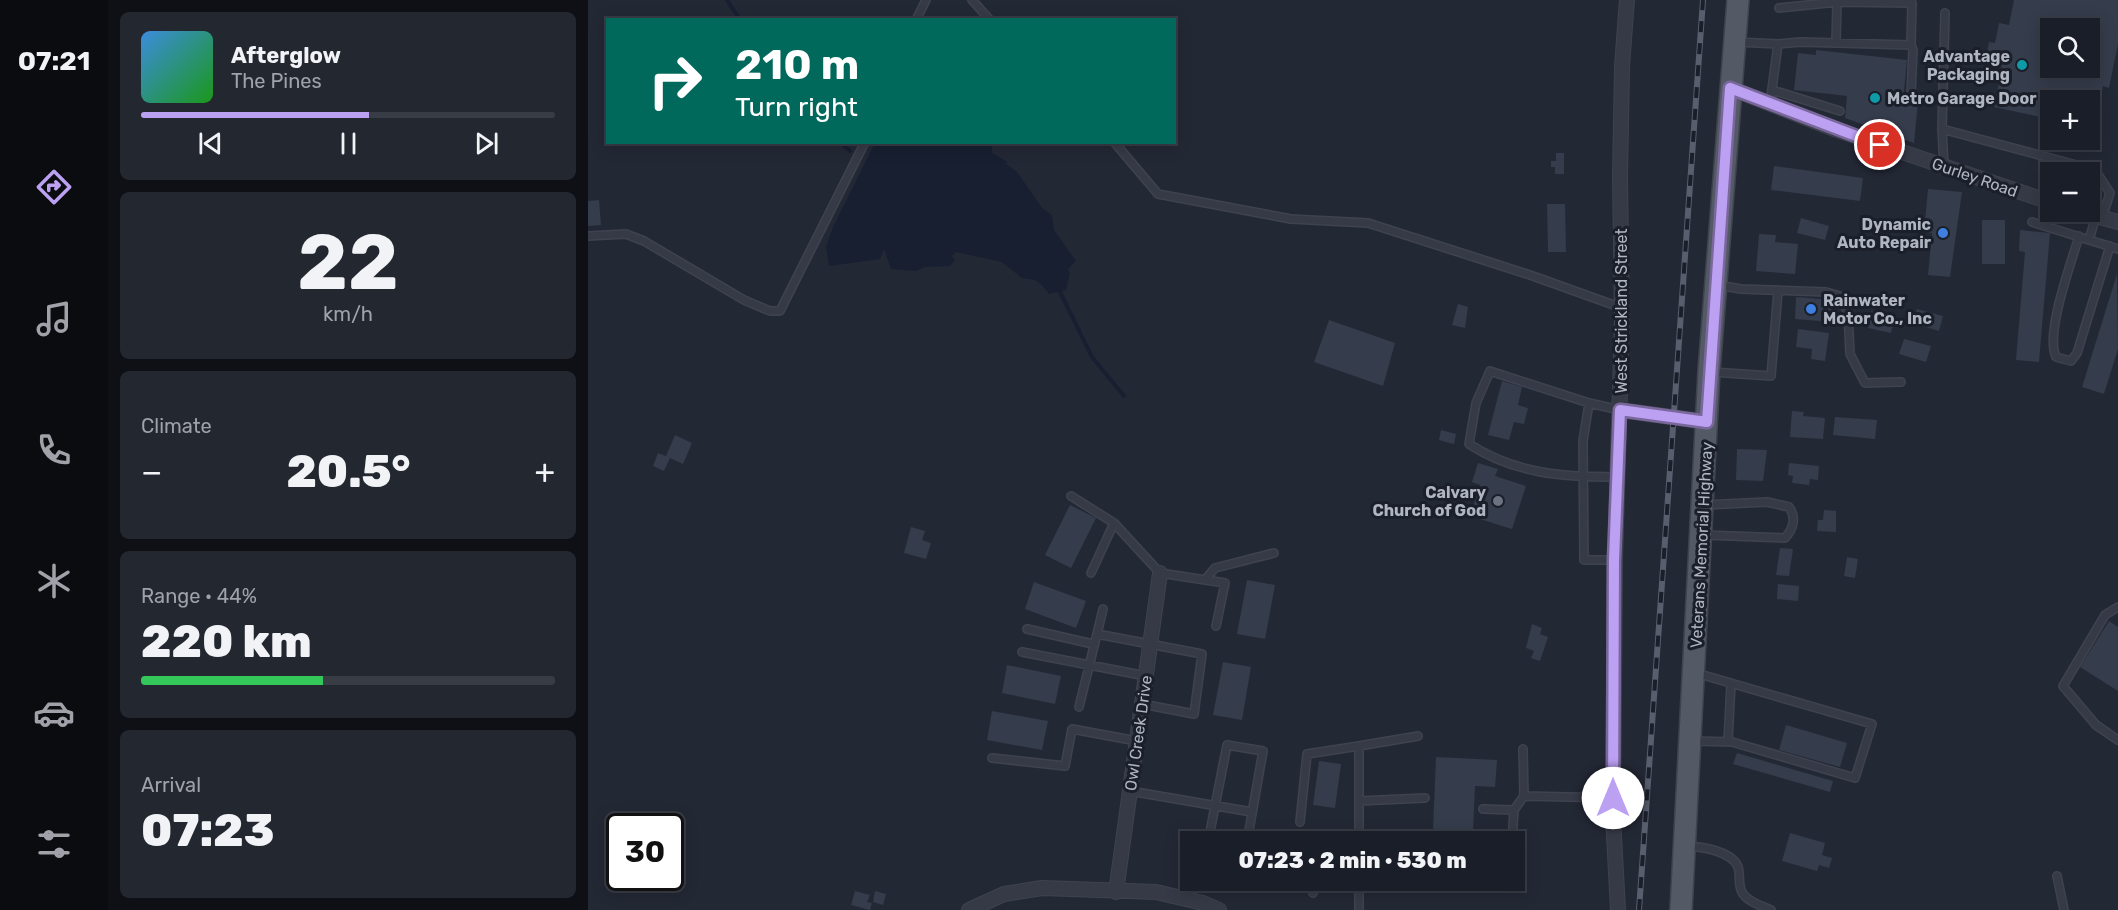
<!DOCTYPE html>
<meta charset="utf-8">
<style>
:root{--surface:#1a1e28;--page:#232730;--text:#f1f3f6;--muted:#9fa2a8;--line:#383c45;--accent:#bca0f2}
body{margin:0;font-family:Rubik,sans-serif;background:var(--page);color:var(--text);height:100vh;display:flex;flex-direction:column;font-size:22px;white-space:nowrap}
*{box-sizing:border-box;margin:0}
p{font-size:20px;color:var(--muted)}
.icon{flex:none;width:33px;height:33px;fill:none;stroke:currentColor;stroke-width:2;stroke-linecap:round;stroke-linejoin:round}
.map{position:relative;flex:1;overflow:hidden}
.panel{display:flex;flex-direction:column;gap:12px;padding:12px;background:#0e1016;width:480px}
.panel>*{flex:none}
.banner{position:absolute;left:18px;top:18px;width:570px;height:126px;border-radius:0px;box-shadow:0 3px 15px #0003,0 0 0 2px var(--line);background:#00695c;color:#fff;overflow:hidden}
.tools{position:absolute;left:1452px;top:18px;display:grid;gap:12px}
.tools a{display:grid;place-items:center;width:60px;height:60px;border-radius:0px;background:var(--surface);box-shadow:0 3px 15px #0003,0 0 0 2px var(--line);font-size:30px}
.speed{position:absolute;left:18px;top:813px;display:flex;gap:12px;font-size:30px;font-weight:700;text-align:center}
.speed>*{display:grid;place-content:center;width:78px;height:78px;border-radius:50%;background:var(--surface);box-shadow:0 3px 15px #0003,0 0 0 2px var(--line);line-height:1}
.speed .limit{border:3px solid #111;border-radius:9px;background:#fff;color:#111}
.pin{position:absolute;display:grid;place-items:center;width:51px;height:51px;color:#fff;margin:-26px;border:3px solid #fff;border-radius:50%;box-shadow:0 2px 6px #0007}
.me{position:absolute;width:66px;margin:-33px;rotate:0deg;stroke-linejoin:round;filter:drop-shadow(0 0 4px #0008)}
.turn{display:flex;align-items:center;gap:21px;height:126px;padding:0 30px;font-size:27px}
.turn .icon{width:78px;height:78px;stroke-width:2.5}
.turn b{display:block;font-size:42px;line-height:51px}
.big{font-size:45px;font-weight:800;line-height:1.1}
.panel .tile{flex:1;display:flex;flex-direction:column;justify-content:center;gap:9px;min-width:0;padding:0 21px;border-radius:9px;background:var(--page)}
.panel .dial{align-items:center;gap:0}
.dial b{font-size:78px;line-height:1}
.song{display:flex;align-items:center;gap:18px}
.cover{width:72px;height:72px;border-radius:9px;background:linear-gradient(135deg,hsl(210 70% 55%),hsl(120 70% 35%))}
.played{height:6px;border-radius:3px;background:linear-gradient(90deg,var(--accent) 55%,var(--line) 55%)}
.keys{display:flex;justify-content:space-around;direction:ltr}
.heat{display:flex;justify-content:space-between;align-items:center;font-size:33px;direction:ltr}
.charge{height:9px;border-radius:4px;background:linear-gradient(90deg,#34c759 44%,var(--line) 0)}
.trip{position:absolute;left:592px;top:831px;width:345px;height:60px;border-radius:0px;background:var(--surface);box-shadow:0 3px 15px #0003,0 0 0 2px var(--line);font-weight:800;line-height:60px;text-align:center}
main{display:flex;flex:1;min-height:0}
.menu{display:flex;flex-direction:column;width:108px;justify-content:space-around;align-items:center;background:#0a0c10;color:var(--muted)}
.menu .icon{width:42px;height:42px}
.menu .on{color:var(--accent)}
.menu b{font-size:27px;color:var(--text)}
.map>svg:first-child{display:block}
.water{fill:#171f31}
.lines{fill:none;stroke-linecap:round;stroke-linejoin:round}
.stream{stroke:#171f31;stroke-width:4}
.building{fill:#353c4c;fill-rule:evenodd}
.lane-casing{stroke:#3f434f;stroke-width:10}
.street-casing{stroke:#3f434f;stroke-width:16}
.primary-casing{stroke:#3f434f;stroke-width:24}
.lane{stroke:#363a46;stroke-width:7}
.street{stroke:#363a46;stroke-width:14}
.primary{stroke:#545966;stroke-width:21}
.rail-casing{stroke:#585e6d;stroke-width:6}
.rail{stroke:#1b1f2a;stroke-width:4;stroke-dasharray:11;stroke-linecap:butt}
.route-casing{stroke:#7a689d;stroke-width:15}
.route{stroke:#bca0f2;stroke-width:10}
.culture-dot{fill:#0f9aa8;stroke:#1b1f2a;stroke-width:2}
.shop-dot{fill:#3f7fe0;stroke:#1b1f2a;stroke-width:2}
.worship-dot{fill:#6b7280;stroke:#1b1f2a;stroke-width:2}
.labels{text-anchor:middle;stroke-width:6;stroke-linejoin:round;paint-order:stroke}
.poi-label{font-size:16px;font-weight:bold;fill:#b0b5c2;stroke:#1b1f2a;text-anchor:end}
.street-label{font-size:16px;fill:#b0b5c2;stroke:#1b1f2a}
</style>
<main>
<nav class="menu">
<b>07:21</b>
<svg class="icon on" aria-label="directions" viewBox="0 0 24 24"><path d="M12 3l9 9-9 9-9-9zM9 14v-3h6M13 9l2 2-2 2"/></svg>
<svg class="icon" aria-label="music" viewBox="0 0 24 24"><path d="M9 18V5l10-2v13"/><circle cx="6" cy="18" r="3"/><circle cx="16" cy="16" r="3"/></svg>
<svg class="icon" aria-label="phone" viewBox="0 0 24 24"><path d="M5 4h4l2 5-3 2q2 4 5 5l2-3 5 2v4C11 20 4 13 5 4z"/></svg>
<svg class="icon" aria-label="climate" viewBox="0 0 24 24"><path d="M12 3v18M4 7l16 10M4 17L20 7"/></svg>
<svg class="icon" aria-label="car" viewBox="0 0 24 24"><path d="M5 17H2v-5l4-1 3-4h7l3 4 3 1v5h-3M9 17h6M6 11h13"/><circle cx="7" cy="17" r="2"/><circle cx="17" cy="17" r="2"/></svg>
<svg class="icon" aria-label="filters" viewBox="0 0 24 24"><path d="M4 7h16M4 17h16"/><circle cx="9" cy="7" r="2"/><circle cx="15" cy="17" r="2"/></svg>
</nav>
<section class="panel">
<div class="tile">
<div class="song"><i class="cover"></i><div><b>Afterglow</b><p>The Pines</p></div></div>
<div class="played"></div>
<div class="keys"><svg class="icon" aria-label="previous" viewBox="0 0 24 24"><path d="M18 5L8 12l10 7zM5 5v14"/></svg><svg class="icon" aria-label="pause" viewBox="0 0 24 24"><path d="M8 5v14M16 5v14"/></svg><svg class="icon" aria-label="next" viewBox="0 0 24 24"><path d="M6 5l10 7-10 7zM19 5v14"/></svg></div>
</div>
<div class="tile dial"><b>22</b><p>km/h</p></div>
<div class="tile"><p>Climate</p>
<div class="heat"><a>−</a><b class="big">20.5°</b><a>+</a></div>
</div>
<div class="tile"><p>Range · 44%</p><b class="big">220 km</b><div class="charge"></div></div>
<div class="tile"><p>Arrival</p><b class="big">07:23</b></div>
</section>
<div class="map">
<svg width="1530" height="910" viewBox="0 0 1530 910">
<rect width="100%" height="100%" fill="#232835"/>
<path class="water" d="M404,142V153L420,162L417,163L429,172L454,208L464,215L466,230L488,261L480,269L482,274L478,290L461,294L453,284L447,280L434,278L414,262L368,252L364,256L367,260L362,266L337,267L328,271L303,269L296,249L292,259L241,266L238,247L245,227L287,143Z"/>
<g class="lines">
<path class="stream" d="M139,0L152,20
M252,142L262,151
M472,292L504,357L536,396"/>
</g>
<path class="building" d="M1426,0H1530V44L1521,88L1515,86L1507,128L1502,127V100H1462V119L1406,107L1414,67L1397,63L1401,42L1407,43L1411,23L1421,25ZM1462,28H1502V68H1462Z
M1228,50L1319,60L1315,101L1330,102L1326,143L1257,118L1259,96L1206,90L1210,53L1228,55Z
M968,153H976V174H967V167H963V161H968Z
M1186,166L1275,178L1272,201L1183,190Z
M1340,189L1374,192L1362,277L1340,275L1344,233L1336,232Z
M11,200L13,225L0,226V201Z
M959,204H977L978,252H960Z
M1213,218L1241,226L1237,240L1209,233Z
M1394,220H1417V264H1394Z
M1432,230L1462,233L1451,362L1428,360L1437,252L1431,251Z
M1171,234L1188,235L1187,242L1210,244L1207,274L1168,271Z
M1529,274L1530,349L1516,394L1494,387Z
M1208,297L1246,300L1244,322L1207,319Z
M870,304L880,307L877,328L864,325Z
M1329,309L1355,316L1351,331L1324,323Z
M1283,311L1307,315L1303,333L1280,328Z
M741,320L807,343L795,386L726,362Z
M1210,329L1241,333L1237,361L1223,359L1224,349L1208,347Z
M1316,339L1343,346L1338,362L1311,354Z
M914,381L934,387L930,405L940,408L936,424L926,422L921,440L900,435Z
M1204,411L1216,412L1215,416L1237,418L1235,439L1202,437Z
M1247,417L1289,420L1287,439L1245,435Z
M853,430L868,434L866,444L851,440Z
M87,435L104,443L95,464L82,458L76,471L65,466L70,453L78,456Z
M1149,449L1179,450L1175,481L1148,480Z
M890,463L910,469L907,476L938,486L924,529L882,516L892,485L884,482Z
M1201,463L1231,466L1230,480L1222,479L1221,485L1204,483L1205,476L1200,475Z
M482,505L508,518L483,568L457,555Z
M1236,510L1248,511V532L1229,531L1230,520H1235Z
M323,527L337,531L334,540L343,543L338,559L316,553Z
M1192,548L1205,549L1201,576L1188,575Z
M1259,557L1270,559L1267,578L1256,576Z
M659,580L687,585L677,639L649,634Z
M446,582L498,601L488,628L437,609Z
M1190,584L1211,586L1210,601L1189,599Z
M1521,621L1530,627V691L1492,667Z
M944,624L954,628L952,634L960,637L952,661L943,658L946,651L938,648Z
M635,662L663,667L654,720L625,715Z
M419,665L473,676L467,704L414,693Z
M404,711L460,721L454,750L399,740Z
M1198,725L1259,743L1252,767L1191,750Z
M1149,753L1245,781L1242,792L1145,764Z
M848,757L909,760L907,787L887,786L885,831L845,830Z
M731,761L753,764L747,808L725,805Z
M1202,833L1237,843L1234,855L1244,858L1241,868L1231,865L1229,871L1194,861Z
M267,891L282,895L279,902L284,903L282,910L263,905Z
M287,891L298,894L295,905L285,902Z"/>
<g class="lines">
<defs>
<path id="lane" d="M384,0L402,20
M328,20L338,0
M1149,42L1190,44L1182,104
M1248,43L1249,2
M1190,44L1212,42L1323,45L1324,3L1249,2L1191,8
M1184,90L1252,111
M1323,94L1325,50L1323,45
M1354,129L1357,13
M526,142L570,194L703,219L780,223L942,275L1034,308
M1356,166L1354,129L1507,170L1522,193L1514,218
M1508,216L1501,240L1530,249
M1444,222L1501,240
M0,236L38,234L56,241L156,300L182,311H192L277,142
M1491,236C1483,264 1457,333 1468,357L1483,361L1489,353L1522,246
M1130,285L1153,289L1238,292L1252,296L1260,313L1262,354L1277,383L1313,382
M1124,372L1183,376L1190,291
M1001,403L995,441L996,560H1027
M1028,477C975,477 927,474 881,444L888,403L902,371L1001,403L1032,410
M483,496L526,523
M1116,535L1197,538C1205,529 1209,518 1201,507L1179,502L1117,505
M503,573L526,523L572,573L637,583L628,626
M617,580L627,568L686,553
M1530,607L1517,615L1475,686L1508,725L1530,740
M515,609L509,634L614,654L606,714L554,704
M439,629L505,644
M434,652L558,676
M491,707L509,634
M1106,741L1144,742L1267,778L1284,724L1108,673
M1140,742L1143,683
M771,746L830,736
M935,749L936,796
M404,758L477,766L484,729L549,741
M542,791L664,812
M771,801L837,798
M895,809L926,810L936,796L1025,798
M712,822L719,754L771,746V842
M620,842L639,745L675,751L659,842
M924,842L926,810
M1100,846C1114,847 1144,851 1150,867C1153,876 1149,885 1155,894C1162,903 1174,906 1183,910
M1469,876L1476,910
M725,893L727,880
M771,910V880"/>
<path id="street" d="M1142,88L1249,130L1462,202
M1493,212L1530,222
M1032,410L1119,422
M528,892L572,573
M381,910L416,894L454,888L568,892L615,903L631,910
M1030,910L1025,817L1027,560L1034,319L1032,177L1034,66L1039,0"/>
<path id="primary" d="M1093,910L1121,371L1150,0"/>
</defs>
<use href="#lane" class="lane-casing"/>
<use href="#street" class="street-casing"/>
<use href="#primary" class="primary-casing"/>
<use href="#lane" class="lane"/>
<use href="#street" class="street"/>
<use href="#primary" class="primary"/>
<defs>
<path id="rail" d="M1051,910L1115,0"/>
</defs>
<use href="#rail" class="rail-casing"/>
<use href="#rail" class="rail"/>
</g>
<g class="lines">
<defs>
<path id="route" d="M1025,798L1026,560L1032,410L1119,422L1142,88L1292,145"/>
</defs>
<use href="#route" class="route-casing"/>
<use href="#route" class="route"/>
</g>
<g class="culture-dot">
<circle cx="1434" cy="65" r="6"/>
<circle cx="1287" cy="98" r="6"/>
</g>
<g class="shop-dot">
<circle cx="1355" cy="233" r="6"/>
<circle cx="1223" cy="309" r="6"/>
</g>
<circle class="worship-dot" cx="910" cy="501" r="6"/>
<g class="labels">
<g class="poi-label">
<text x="1422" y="62">Advantage<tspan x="1422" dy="18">Packaging</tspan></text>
<text x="1299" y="104" text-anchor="start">Metro Garage Door</text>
<text x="1343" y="230">Dynamic<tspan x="1343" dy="18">Auto Repair</tspan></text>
<text x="1235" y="306" text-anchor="start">Rainwater<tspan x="1235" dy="18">Motor Co., Inc</tspan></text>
<text x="898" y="498">Calvary<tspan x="898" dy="18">Church of God</tspan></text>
</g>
<g class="street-label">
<text transform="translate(1387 177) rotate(19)" y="6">Gurley Road</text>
<text transform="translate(1033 311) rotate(-90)" y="6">West Strickland Street</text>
<text transform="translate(1113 545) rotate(-87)" y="6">Veterans Memorial Highway</text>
<text transform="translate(550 733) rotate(-82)" y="6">Owl Creek Drive</text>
</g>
</g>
</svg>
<div class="tools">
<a><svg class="icon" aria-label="search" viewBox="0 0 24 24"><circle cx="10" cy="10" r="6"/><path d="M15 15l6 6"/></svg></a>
<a>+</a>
<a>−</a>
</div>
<div class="speed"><div class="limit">30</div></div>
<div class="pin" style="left:1292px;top:145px;background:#d93025"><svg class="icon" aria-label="arrive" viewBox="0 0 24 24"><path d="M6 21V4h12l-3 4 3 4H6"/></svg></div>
<svg class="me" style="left:1025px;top:798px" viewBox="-20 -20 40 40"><circle r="19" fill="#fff"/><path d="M0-13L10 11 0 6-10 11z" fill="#bca0f2"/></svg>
<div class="trip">07:23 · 2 min · 530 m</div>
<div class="banner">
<div class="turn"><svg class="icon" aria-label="right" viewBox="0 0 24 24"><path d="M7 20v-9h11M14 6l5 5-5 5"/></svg><div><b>210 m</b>Turn right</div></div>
</div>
</div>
</main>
